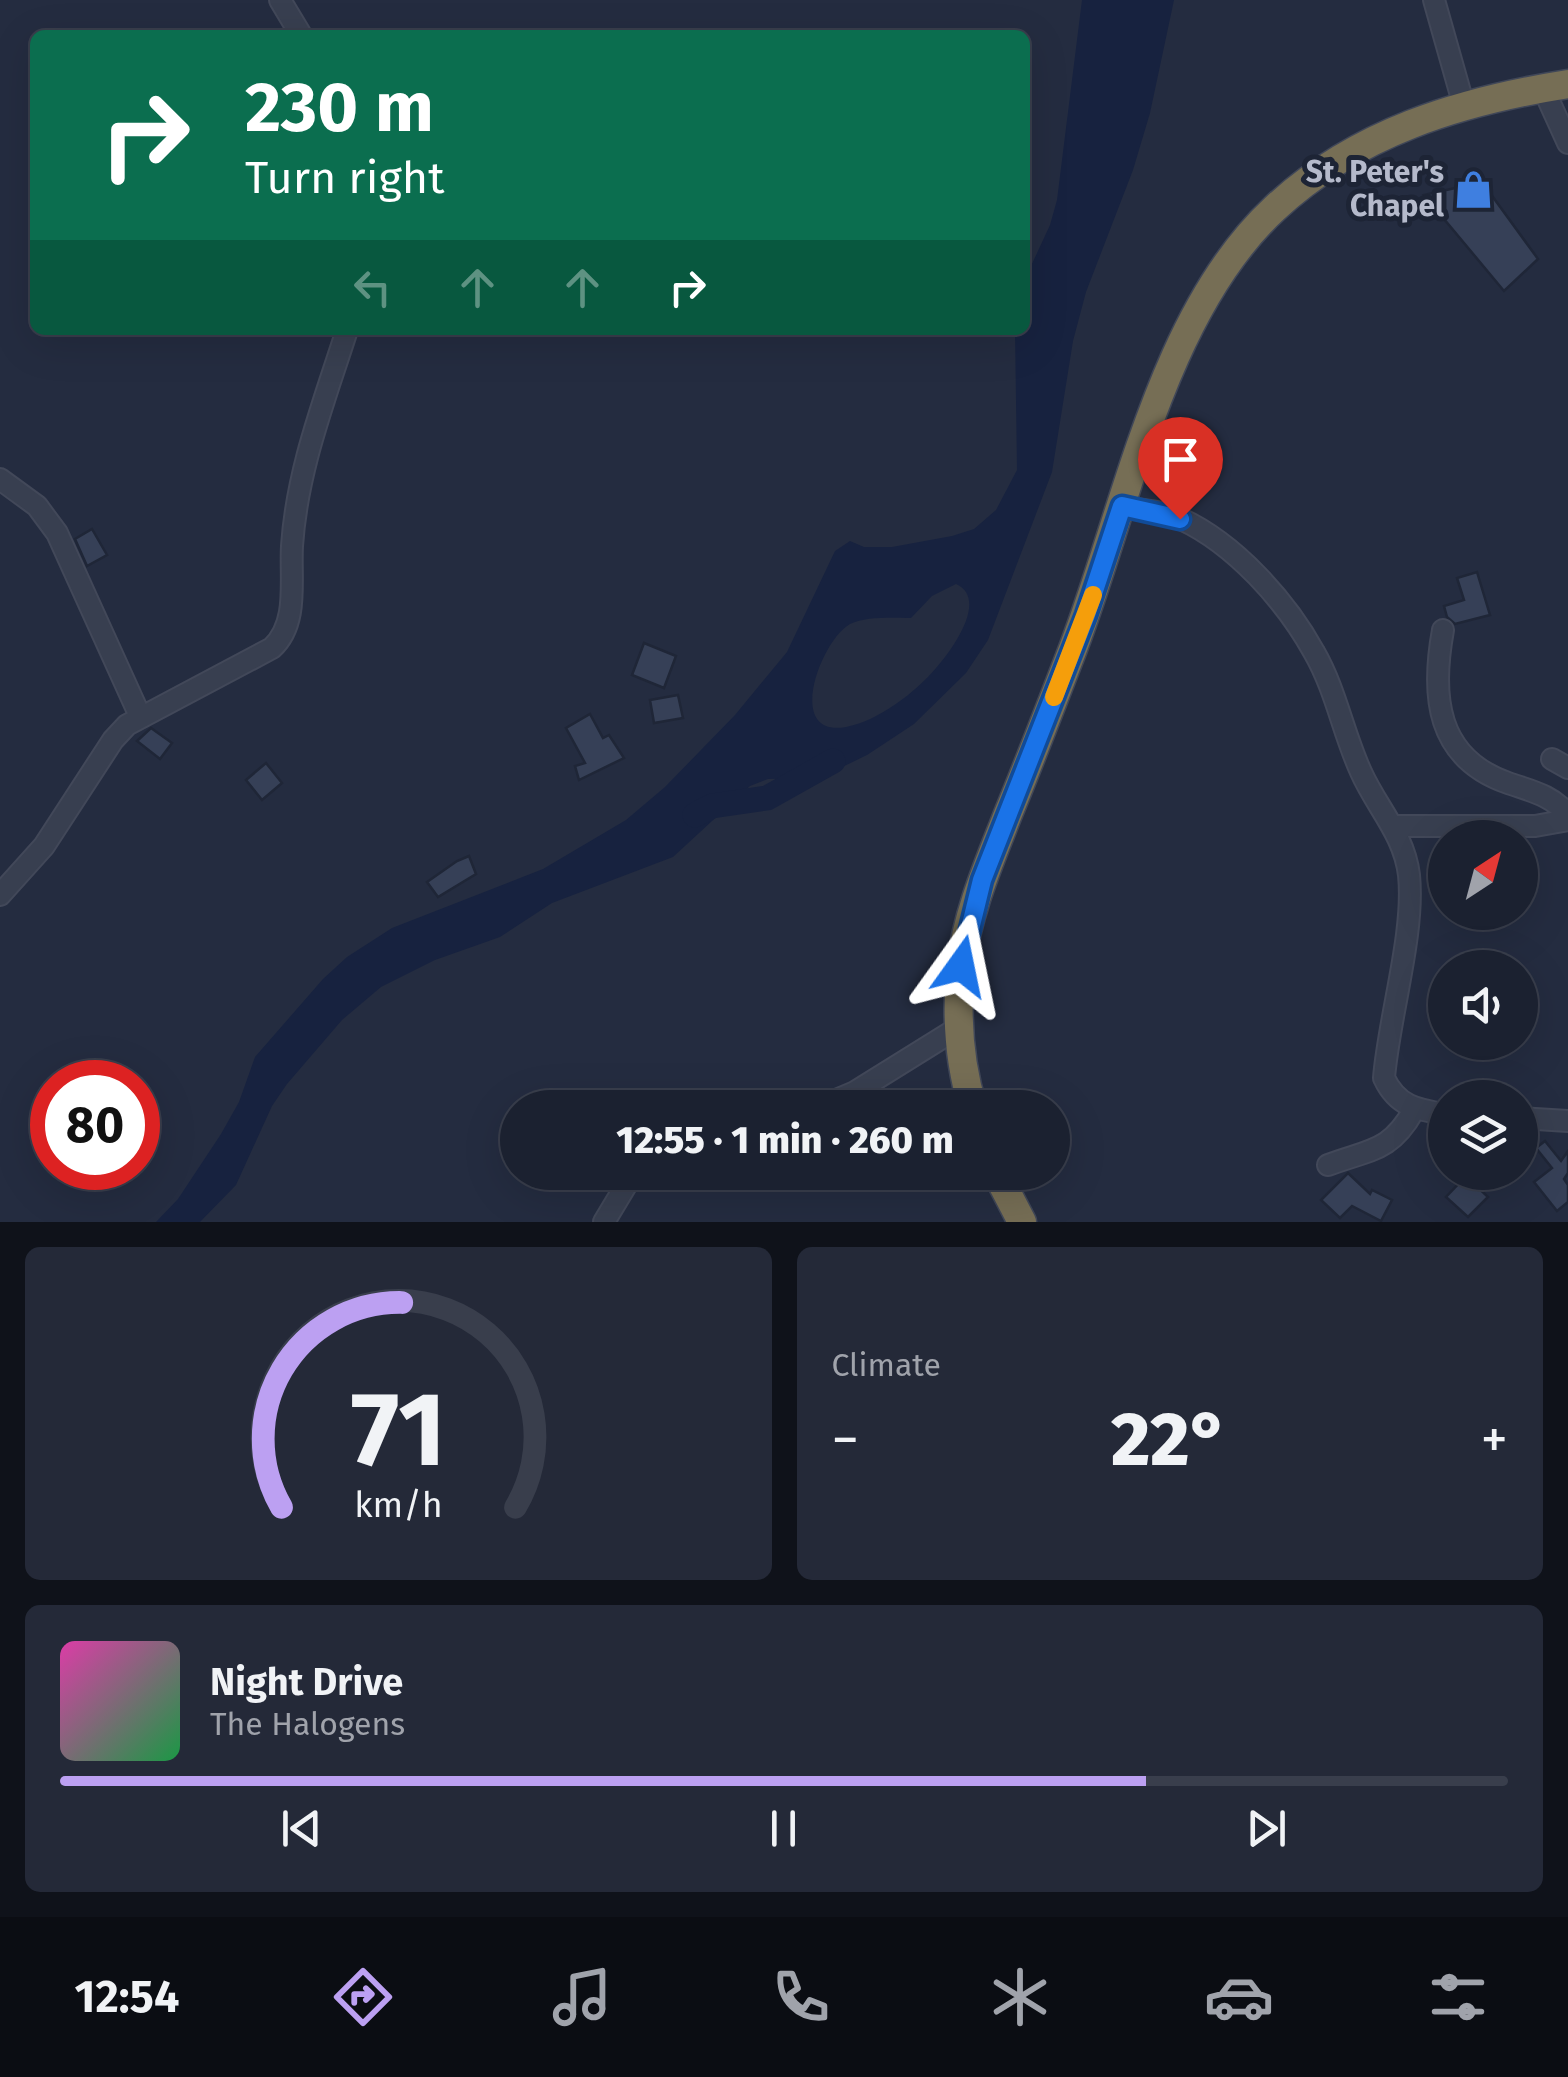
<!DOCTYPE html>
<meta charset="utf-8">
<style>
:root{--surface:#1b2130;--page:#242938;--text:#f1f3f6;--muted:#a0a3ab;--line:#393e4c;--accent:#bca0f2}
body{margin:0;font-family:"Fira Sans",sans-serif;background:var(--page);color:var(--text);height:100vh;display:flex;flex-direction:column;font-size:38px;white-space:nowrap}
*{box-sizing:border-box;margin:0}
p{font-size:32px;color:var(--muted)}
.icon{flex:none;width:55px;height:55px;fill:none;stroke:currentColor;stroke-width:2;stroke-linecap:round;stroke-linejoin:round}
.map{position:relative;height:1222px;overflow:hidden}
.side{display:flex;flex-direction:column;gap:25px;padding:25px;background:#0f121a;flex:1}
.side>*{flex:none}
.hud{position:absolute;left:30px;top:30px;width:1000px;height:305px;border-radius:15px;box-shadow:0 10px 40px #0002,0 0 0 2px var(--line);background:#0b6e4f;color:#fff;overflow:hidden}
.needle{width:65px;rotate:36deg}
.controls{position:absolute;left:1428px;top:820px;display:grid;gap:20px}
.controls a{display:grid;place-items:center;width:110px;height:110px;border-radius:50%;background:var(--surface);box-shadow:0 10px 40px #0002,0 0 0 2px var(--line);font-size:50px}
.speed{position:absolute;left:30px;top:1060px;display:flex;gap:20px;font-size:50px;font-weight:700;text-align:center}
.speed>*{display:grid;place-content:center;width:130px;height:130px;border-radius:50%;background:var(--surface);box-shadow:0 10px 40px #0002,0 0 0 2px var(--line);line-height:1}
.speed .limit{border:15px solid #d22;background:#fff;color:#111}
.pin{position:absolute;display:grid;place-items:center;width:85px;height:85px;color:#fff;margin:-102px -42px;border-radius:50% 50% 50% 0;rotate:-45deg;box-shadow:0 0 10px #0007}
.pin .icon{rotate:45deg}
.me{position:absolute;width:110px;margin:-55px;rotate:12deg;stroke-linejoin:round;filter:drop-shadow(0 0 8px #0008)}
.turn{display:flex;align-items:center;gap:35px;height:210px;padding:0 50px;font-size:45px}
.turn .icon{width:130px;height:130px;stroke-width:2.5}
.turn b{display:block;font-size:70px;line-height:85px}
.lanes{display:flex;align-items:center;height:95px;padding:0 50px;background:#0003;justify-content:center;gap:50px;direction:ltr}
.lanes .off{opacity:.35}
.big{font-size:75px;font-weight:800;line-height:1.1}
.side .tile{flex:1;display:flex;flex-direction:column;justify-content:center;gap:15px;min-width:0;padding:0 35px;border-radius:15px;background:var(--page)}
.side .dial{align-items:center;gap:0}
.dial svg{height:260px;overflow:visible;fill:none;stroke:var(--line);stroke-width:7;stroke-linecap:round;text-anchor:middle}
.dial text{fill:var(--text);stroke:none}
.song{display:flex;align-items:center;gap:30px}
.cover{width:120px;height:120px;border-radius:15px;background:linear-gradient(135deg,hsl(320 70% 55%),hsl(140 70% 35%))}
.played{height:10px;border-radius:5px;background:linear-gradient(90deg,var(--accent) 75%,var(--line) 75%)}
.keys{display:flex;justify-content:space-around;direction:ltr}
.heat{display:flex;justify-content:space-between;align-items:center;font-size:55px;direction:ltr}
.side .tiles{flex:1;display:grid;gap:25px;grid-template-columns:1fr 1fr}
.tile:last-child{grid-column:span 2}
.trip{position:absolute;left:500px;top:1090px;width:570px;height:100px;border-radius:50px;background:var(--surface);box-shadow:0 10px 40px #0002,0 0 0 2px var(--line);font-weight:800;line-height:100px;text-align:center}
.tab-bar{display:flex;height:160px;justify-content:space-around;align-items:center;background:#0b0d13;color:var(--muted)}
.tab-bar .icon{width:70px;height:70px}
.tab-bar .on{color:var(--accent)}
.tab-bar b{font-size:45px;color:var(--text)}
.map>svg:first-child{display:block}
.water{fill:#17223f;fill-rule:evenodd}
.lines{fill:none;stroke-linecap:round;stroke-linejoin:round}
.river{stroke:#17223f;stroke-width:25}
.building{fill:#364057;stroke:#1f2637;stroke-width:2.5}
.minor-casing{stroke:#424859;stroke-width:24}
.highway-casing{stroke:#404758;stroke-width:31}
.minor{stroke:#383f50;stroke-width:20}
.highway{stroke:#766e55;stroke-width:28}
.route-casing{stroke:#114b97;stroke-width:25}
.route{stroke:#1a73e8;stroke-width:18}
.slow{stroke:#f59e0b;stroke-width:18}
.labels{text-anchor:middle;stroke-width:10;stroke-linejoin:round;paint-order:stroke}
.poi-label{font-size:30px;font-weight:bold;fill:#b5bacb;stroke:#1d2435;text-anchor:end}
</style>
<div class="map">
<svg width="1568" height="1222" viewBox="0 0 1568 1222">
<rect width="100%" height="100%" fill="#242c40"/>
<path class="water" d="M1082,0H1174L1150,113L1133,170L1086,292L1073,341L1052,472L988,640L966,673L914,724L867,755L828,774L809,778L768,779L750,786L673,857L552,903L500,937L435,960L381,987L342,1020L287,1084L272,1106L236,1185L200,1222H156L178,1199L221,1134L239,1102L255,1057L323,979L347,957L392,928L543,869L626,820L665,787L735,715L787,652L835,551L850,541L864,547H892L952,536L974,529L996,510L1017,470L1015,330H1025V279L1050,225L1057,200ZM956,584C989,599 952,650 936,668C916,692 878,721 846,727C784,738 821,640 850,624C867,616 893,618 911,618L932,596Z"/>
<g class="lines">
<path class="river" d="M695,815L712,806L767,798L833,761"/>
</g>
<path class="building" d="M1482,182L1538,259L1504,291L1424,195Z
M92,529L107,555L87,566L75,539Z
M1477,572L1490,615L1455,624L1447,617L1444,606L1464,600L1457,578Z
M644,643L676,656L664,688L632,675Z
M678,695L683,718L654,723L650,700Z
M590,714L603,738L609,735L624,758L579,780L575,766L585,763L566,728Z
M151,728L172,743L160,759L137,741Z
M266,763L282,783L262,800L246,780Z
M469,856L476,874L438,897L427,882L457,861Z
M1545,1141L1561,1161L1568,1151V1173L1564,1179L1568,1185V1202L1557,1211L1534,1182L1552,1168L1536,1148Z
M1348,1173L1370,1194L1372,1190L1392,1200L1381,1221L1352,1206L1340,1218L1321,1200Z
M1466,1176L1488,1197L1468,1217L1446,1197Z"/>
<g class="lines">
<defs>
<path id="minor" d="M280,0L301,35
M1434,0L1464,106
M1543,88L1568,143
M0,479L37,506L57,533L140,716
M1122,507C1141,510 1163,511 1181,519C1235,544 1286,601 1314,652C1336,690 1343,733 1361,772C1377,808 1404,834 1409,875C1415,934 1389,1016 1384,1078C1397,1106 1417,1110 1445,1114
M1443,630C1431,696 1436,758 1508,783C1531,791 1552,795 1568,815
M1552,759L1568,768
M1394,826H1535L1568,820
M0,895L44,846L113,740L127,725L272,648C299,623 290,580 292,546C297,470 324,402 347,330
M817,1108L855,1092L961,1026
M1520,1118L1568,1121
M1328,1165C1371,1149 1390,1152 1414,1110
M604,1222L634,1172"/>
<path id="highway" d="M973,1108C959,1063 956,1012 961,965C967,913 989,863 1008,814C1029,763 1049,711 1069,659C1125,517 1159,316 1274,209C1355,133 1460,101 1568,84
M996,1172L1022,1222"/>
</defs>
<use href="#minor" class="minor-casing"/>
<use href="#highway" class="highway-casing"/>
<use href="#minor" class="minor"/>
<use href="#highway" class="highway"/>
</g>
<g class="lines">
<defs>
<path id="route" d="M961,966L982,880L1086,615L1122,506L1180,519"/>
</defs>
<use href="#route" class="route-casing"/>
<use href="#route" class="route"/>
<path class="slow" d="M1054,697L1093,595"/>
</g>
<defs>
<symbol id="shop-bare" viewBox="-9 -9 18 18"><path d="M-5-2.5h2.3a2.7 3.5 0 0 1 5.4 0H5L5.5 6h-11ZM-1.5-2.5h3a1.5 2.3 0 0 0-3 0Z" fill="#3f7fe0" stroke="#1d2435" stroke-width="2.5" paint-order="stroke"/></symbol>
</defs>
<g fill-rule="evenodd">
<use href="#shop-bare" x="1446" y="162" width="55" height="55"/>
</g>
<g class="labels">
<g class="poi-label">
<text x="1444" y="182">St. Peter's<tspan x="1444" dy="34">Chapel</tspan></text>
</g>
</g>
</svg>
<div class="controls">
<a><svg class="needle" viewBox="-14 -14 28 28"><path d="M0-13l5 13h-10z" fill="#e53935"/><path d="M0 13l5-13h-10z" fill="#a0a3ab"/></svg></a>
<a><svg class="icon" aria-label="sound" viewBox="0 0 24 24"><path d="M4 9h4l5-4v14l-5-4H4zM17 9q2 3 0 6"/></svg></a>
<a><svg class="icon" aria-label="layers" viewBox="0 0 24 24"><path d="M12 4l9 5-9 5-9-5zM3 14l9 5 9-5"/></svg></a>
</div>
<div class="speed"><div class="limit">80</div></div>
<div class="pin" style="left:1180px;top:519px;background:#d93025"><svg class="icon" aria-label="arrive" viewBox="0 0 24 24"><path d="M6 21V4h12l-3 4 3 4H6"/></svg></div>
<svg class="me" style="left:961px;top:966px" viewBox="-20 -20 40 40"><path d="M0-17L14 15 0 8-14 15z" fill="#1a73e8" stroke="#fff" stroke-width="4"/></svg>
<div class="trip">12:55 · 1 min · 260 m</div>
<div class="hud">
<div class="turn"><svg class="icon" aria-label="right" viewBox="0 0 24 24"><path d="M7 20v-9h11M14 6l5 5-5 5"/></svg><div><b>230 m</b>Turn right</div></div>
<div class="lanes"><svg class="icon off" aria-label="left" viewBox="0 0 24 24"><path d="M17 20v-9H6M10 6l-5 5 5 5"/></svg><svg class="icon off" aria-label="ahead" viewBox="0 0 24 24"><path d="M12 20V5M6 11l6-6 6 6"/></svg><svg class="icon off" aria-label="ahead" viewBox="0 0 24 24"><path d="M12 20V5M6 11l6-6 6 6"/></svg><svg class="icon" aria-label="right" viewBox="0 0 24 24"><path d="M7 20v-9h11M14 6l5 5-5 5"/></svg></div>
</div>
</div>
<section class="side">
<div class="tiles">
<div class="tile dial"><svg viewBox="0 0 100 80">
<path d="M14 69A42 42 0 1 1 86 69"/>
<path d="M14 69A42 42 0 0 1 51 6" stroke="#bca0f2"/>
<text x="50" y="56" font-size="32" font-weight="700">71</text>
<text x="50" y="72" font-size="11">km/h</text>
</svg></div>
<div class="tile"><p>Climate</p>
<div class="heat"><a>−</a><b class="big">22°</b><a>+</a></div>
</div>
<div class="tile">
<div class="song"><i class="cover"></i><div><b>Night Drive</b><p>The Halogens</p></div></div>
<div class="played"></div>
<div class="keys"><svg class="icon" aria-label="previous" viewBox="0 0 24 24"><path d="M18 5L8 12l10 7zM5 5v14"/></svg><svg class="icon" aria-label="pause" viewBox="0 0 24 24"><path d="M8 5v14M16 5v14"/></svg><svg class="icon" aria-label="next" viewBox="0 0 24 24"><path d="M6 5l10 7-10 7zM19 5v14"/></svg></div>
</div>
</div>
</section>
<nav class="tab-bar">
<b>12:54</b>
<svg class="icon on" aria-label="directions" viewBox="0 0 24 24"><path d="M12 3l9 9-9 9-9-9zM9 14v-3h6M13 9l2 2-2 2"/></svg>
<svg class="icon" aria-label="music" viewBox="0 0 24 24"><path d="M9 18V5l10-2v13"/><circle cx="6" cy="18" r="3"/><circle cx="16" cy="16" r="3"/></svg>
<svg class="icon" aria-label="phone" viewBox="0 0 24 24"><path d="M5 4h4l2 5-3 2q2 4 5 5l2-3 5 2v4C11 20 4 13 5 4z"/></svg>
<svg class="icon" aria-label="climate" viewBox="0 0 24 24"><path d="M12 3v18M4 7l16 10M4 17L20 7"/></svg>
<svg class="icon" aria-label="car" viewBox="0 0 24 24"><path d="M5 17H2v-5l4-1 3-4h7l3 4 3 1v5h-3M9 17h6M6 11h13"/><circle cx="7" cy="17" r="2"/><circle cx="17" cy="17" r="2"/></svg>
<svg class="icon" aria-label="filters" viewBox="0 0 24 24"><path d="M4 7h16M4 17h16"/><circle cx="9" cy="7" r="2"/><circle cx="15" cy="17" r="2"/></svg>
</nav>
